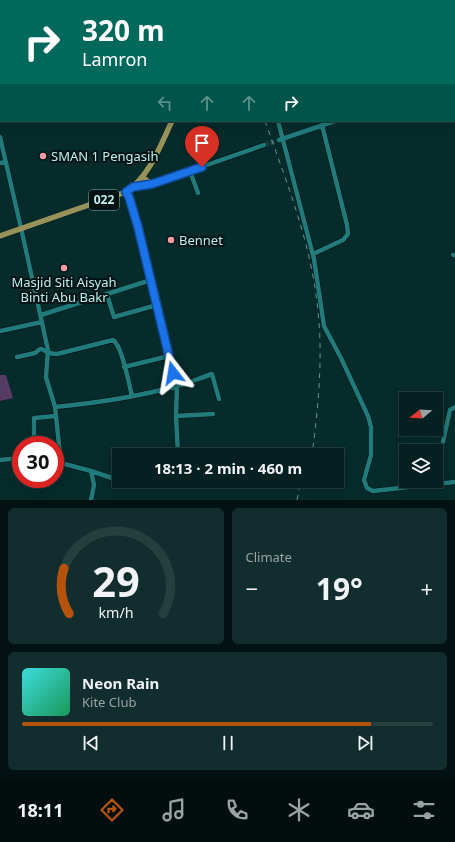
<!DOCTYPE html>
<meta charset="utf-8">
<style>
:root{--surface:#042020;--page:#122d2d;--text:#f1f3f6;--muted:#97a3a5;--line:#253e3e;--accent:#b45309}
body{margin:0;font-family:"Noto Sans",sans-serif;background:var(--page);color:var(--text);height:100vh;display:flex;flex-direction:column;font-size:15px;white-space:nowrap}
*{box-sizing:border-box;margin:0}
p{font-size:13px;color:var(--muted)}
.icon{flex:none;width:22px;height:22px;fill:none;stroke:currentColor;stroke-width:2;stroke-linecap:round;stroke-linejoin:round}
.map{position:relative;height:500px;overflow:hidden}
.panel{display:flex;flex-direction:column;gap:8px;padding:8px;background:#021212;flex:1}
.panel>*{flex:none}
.top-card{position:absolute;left:0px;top:0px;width:455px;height:122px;box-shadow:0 2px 10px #0003,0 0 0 1px var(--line);background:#00695c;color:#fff;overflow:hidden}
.needle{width:26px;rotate:252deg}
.controls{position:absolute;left:399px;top:392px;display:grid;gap:8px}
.controls a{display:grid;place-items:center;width:44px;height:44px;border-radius:0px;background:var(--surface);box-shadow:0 2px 10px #0003,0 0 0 1px var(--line);font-size:20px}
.speed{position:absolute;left:12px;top:436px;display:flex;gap:8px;font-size:20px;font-weight:700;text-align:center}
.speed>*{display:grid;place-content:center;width:52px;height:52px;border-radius:50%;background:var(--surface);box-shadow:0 2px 10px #0003,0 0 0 1px var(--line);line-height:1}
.speed .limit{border:6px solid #d22;background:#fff;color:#111}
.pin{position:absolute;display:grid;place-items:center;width:34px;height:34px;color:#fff;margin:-41px -17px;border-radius:50% 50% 50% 0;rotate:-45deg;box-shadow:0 0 4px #0007}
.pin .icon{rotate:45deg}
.me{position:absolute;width:44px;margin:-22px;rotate:346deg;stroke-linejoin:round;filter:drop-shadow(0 0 3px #0008)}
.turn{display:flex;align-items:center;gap:14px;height:84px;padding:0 16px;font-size:18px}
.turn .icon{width:52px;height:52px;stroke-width:2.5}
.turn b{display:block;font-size:28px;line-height:34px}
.lanes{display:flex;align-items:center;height:38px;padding:0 16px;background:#0003;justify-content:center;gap:20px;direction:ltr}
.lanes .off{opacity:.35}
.big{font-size:30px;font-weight:700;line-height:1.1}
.panel .card{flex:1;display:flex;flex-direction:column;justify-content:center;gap:6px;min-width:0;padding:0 14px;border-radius:6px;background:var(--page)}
.panel .dial{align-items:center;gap:0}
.dial svg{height:104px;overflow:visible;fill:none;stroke:var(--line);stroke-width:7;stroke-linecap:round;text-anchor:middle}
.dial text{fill:var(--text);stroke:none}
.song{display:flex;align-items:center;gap:12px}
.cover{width:48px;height:48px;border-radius:6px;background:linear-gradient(135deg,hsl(180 70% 55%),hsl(150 70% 35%))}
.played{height:4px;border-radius:2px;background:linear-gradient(90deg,var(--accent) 85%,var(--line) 85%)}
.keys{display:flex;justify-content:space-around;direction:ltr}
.heat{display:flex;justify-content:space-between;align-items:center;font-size:22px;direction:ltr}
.panel .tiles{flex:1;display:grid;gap:8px;grid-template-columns:1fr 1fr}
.card:last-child{grid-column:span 2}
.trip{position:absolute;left:112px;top:448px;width:232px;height:40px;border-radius:0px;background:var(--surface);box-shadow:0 2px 10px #0003,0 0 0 1px var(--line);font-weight:700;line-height:40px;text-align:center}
.dock{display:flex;height:64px;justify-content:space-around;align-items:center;background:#020d0d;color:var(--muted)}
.dock .icon{width:28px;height:28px}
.dock .active{color:var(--accent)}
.dock b{font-size:18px;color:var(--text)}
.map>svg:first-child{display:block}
.green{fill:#563b64}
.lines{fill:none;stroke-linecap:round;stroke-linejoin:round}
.minor-tunnel{stroke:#224948;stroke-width:4.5;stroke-dasharray:4.5 2;stroke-linecap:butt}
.minor-casing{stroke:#041111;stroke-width:5.5}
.major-casing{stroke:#041111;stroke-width:6}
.minor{stroke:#207b7a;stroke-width:4.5}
.major{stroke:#96925a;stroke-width:5.5}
.rail{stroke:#679392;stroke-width:1;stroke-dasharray:5 5;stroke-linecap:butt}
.route-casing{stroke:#114b97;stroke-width:10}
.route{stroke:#1a73e8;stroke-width:7}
.poi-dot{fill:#f49aa4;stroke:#001212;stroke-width:1.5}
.labels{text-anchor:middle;stroke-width:4;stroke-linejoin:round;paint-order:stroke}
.shield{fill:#001212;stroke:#85adac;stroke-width:1}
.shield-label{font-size:12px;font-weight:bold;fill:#bef0ee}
.poi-label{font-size:13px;fill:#bef0ee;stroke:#001212;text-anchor:start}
</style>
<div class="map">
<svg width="455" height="500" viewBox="0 0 455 500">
<rect width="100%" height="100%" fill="#062b2b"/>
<path class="green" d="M0,375H6L13,398L0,401Z"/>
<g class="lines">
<path class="minor-tunnel" d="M264,145L279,140"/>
<defs>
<path id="minor" d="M97,0L98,1
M244,0L245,1
M26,1L28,0
M125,1L129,0
M0,12H1
M454,44L455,43
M0,51L1,55
M0,73L1,72
M278,121L314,259L324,326L341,358L368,416L371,427V455L364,480L367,488L373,491L455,482
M0,137L21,228L48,350L46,377L55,407L61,463L91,471L112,478H119
M279,140L335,121
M0,163L6,162
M190,171L198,193
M133,187L152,184L264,145
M126,192L138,227L177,386L176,416L178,455
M313,254L343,240L348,234L347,225L322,125
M453,255H455
M107,295L114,317L157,305
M41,315L151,280
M0,331L42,322
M17,357L35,353L40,349H42L48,353L57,354L113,340C122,345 129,384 132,396
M124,367L169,356
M55,407C96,403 137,397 177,386C189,383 200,378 212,374L219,399
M176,416L213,414
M443,442L450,410L455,407
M34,445V418L56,416
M0,460L21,458
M55,462L61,463
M91,471L94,485L91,500"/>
<path id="major" d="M197,1V0
M142,177L152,184
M0,236L126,192C150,176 160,146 172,121"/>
</defs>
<use href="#minor" class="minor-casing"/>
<use href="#major" class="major-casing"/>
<use href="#minor" class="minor"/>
<use href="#major" class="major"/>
<path class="rail" d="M222,0V1
M265,121C285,178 308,235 316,295C324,348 319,402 312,455
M297,500L301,481"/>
</g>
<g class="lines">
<defs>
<path id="route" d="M173,373L138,227L129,197L126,192L133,187L152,184L202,167"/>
</defs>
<use href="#route" class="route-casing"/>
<use href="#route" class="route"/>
</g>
<g class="poi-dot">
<circle cx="43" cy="156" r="4"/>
<circle cx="171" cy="240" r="4"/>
<circle cx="64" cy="268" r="4"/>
</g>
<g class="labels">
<rect class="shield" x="89" y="190" width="30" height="20" rx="3"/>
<g class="shield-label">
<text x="104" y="204">022</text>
</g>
<g class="poi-label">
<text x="51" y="161">SMAN 1 Pengasih</text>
<text x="179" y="245">Bennet</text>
<text x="64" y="287" text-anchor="middle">Masjid Siti Aisyah<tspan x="64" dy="15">Binti Abu Bakr</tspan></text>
</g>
</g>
</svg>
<div class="controls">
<a><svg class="needle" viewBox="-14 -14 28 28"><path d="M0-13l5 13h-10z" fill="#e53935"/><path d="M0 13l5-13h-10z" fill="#97a3a5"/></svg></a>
<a><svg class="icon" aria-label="layers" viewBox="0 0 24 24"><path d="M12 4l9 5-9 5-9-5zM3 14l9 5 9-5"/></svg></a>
</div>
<div class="speed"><div class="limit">30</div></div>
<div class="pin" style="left:202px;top:167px;background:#d93025"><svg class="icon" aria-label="arrive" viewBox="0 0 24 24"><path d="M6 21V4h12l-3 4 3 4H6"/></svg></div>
<svg class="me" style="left:173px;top:373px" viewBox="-20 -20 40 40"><path d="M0-17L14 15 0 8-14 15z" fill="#1a73e8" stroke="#fff" stroke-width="4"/></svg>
<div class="trip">18:13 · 2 min · 460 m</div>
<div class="top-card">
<div class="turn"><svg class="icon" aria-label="right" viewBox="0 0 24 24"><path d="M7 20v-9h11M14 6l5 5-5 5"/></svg><div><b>320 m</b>Lamron</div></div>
<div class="lanes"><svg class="icon off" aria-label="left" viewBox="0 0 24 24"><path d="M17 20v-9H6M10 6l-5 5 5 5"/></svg><svg class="icon off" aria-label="ahead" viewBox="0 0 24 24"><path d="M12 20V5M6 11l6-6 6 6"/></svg><svg class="icon off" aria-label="ahead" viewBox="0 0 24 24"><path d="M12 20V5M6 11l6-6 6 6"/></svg><svg class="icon" aria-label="right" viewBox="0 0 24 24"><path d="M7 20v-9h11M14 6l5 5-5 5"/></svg></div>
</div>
</div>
<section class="panel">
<div class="tiles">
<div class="card dial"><svg viewBox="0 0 100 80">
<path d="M14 69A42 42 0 1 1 86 69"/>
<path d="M14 69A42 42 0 0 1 10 34" stroke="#b45309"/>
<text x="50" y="56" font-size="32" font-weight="700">29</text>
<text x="50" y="72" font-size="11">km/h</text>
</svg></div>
<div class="card"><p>Climate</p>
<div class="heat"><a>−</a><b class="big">19°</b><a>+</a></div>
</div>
<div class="card">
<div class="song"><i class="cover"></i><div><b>Neon Rain</b><p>Kite Club</p></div></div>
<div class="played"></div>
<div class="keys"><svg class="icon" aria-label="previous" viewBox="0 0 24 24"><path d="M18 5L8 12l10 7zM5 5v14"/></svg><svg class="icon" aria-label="pause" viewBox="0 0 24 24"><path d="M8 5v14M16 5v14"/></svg><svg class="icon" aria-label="next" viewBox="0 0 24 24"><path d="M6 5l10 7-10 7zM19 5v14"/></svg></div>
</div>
</div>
</section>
<nav class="dock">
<b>18:11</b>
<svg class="icon active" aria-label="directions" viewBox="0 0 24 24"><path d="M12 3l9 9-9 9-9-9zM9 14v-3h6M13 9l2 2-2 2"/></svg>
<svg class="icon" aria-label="music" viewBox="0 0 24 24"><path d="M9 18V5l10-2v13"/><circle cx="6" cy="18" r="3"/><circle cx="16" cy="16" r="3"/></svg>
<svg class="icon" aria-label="phone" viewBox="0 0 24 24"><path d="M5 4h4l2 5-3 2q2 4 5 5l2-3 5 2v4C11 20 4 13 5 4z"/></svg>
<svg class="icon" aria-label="climate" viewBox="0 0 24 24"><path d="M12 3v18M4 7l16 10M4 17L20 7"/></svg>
<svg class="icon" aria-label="car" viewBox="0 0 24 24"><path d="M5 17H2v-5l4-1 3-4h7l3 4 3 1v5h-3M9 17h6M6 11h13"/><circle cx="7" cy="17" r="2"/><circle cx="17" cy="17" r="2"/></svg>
<svg class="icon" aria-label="filters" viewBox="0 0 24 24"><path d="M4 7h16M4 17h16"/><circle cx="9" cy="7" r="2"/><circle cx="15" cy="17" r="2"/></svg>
</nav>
